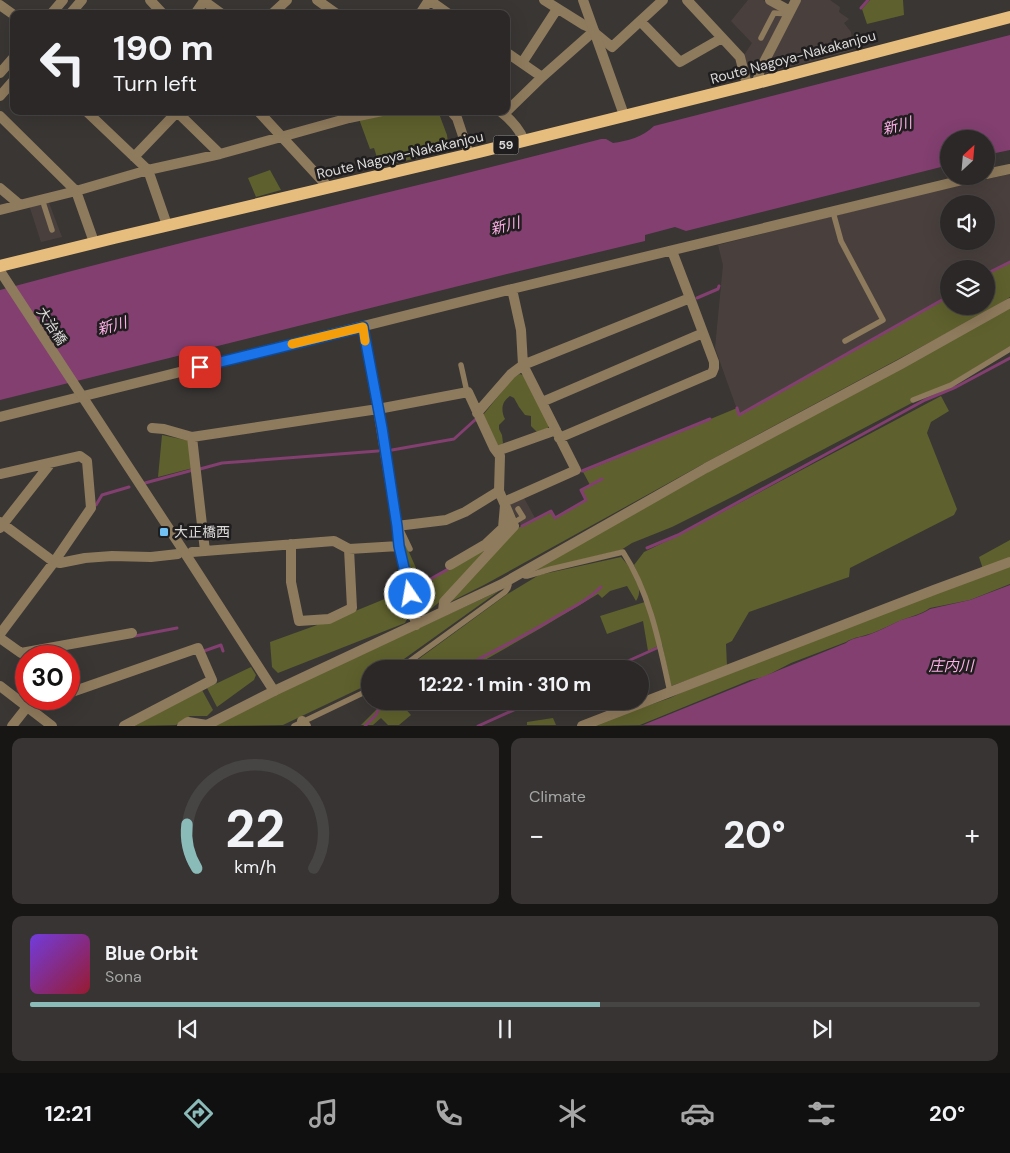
<!DOCTYPE html>
<meta charset="utf-8">
<style>
:root{--surface:#2b2827;--page:#373433;--text:#f1f3f6;--muted:#a6a6a7;--line:#474444;--accent:#8bbbb9}
body{margin:0;font-family:"DM Sans","Noto Sans JP",sans-serif;background:var(--page);color:var(--text);height:100vh;display:flex;flex-direction:column;font-size:19px;white-space:nowrap}
*{box-sizing:border-box;margin:0}
p{font-size:16px;color:var(--muted)}
.icon{flex:none;width:28px;height:28px;fill:none;stroke:currentColor;stroke-width:2;stroke-linecap:round;stroke-linejoin:round}
.map{position:relative;height:726px;overflow:hidden}
.sheet{display:flex;flex-direction:column;gap:12px;padding:12px;background:#181615;flex:1}
.sheet>*{flex:none}
.guide{position:absolute;left:10px;top:10px;width:500px;height:105px;border-radius:10px;box-shadow:0 5px 20px #0002,0 0 0 1px var(--line);background:#2b2827;color:var(--text);overflow:hidden}
.needle{width:32px;rotate:26deg}
.fabs{position:absolute;left:940px;top:130px;display:grid;gap:10px}
.fabs a{display:grid;place-items:center;width:55px;height:55px;border-radius:50%;background:var(--surface);box-shadow:0 5px 20px #0002,0 0 0 1px var(--line);font-size:25px}
.speed{position:absolute;left:15px;top:645px;display:flex;gap:10px;font-size:25px;font-weight:700;text-align:center}
.speed>*{display:grid;place-content:center;width:65px;height:65px;border-radius:50%;background:var(--surface);box-shadow:0 5px 20px #0002,0 0 0 1px var(--line);line-height:1}
.speed .limit{border:8px solid #d22;background:#fff;color:#111}
.pin{position:absolute;display:grid;place-items:center;width:42px;height:42px;color:#fff;margin:-21px;border-radius:10px;box-shadow:0 2px 8px #0006}
.me{position:absolute;width:55px;margin:-28px;rotate:348deg;stroke-linejoin:round;filter:drop-shadow(0 0 4px #0008)}
.turn{display:flex;align-items:center;gap:18px;height:105px;padding:0 20px;font-size:22px}
.turn .icon{width:65px;height:65px;stroke-width:2.5}
.turn b{display:block;font-size:35px;line-height:42px}
.big{font-size:38px;font-weight:700;line-height:1.1}
.sheet .card{flex:1;display:flex;flex-direction:column;justify-content:center;gap:8px;min-width:0;padding:0 18px;border-radius:10px;background:var(--page)}
.sheet .dial{align-items:center;gap:0}
.dial svg{height:130px;overflow:visible;fill:none;stroke:var(--line);stroke-width:7;stroke-linecap:round;text-anchor:middle}
.dial text{fill:var(--text);stroke:none}
.song{display:flex;align-items:center;gap:15px}
.cover{width:60px;height:60px;border-radius:8px;background:linear-gradient(135deg,hsl(260 70% 55%),hsl(350 70% 35%))}
.played{height:5px;border-radius:2px;background:linear-gradient(90deg,var(--accent) 60%,var(--line) 60%)}
.keys{display:flex;justify-content:space-around;direction:ltr}
.heat{display:flex;justify-content:space-between;align-items:center;font-size:28px;direction:ltr}
.sheet .tiles{flex:1;display:grid;gap:12px;grid-template-columns:1fr 1fr}
.card:last-child{grid-column:span 2}
.trip{position:absolute;left:361px;top:660px;width:288px;height:50px;border-radius:25px;background:var(--surface);box-shadow:0 5px 20px #0002,0 0 0 1px var(--line);font-weight:700;line-height:50px;text-align:center}
.menu{display:flex;height:80px;justify-content:space-around;align-items:center;background:#111010;color:var(--muted)}
.menu .icon{width:35px;height:35px}
.menu .selected{color:var(--accent)}
.menu b{font-size:22px;color:var(--text)}
.map>svg:first-child{display:block}
.built{fill:#49403d;fill-rule:evenodd}
.green{fill:#5e602d}
.water{fill:#823f70}
.lines{fill:none;stroke-linecap:round;stroke-linejoin:round}
.stream{stroke:#823f70;stroke-width:3}
.service{stroke:#8e7a5c;stroke-width:5.5}
.minor{stroke:#8e7a5c;stroke-width:10}
.tertiary{stroke:#8e7a5c;stroke-width:10}
.primary{stroke:#e6bd7c;stroke-width:12}
.route-casing{stroke:#114b97;stroke-width:12}
.route{stroke:#1a73e8;stroke-width:9}
.slow{stroke:#f59e0b;stroke-width:9}
.poi-dot{fill:#71c1f5;stroke:#1f1d1d;stroke-width:2}
.labels{text-anchor:middle;stroke-width:5;stroke-linejoin:round;paint-order:stroke}
.shield{fill:#1f1d1d;stroke:#a3a2a1;stroke-width:1}
.shield-label{font-size:12px;font-weight:bold;fill:#dcdbda}
.street-label{font-size:14px;fill:#dcdbda;stroke:#1f1d1d}
.poi-label{font-size:14px;fill:#dcdbda;stroke:#1f1d1d;text-anchor:start}
.water-label{font-size:15px;font-style:italic;fill:#fcafe6;stroke:#1f1d1d}
</style>
<div class="map">
<svg width="1010" height="726" viewBox="0 0 1010 726">
<rect width="100%" height="100%" fill="#393634"/>
<path class="built" d="M748,0H763L784,11L782,18L757,68L752,71L748,69L744,55L752,43L731,21Z
M800,0H830L840,7L839,12L849,19L844,23L851,32L853,50L767,73L763,69Z
M1010,174V262L986,274V269H949V296L739,415L715,348L723,265L718,245L921,194ZM949,204H986V241H949Z
M48,200L62,237L41,242L29,205Z
M523,496L535,518L521,525L510,506L512,502Z"/>
<path class="green" d="M870,0H903L904,15L867,24L862,9Z
M438,111L447,135L449,150L380,167L374,148L370,149L359,119L386,114Z
M270,170L281,190L256,197L248,178Z
M1010,262V297L990,310L703,464L484,585L448,603L514,530L551,511L556,518L586,500L581,490L590,485L583,472L737,408L739,415L949,296V306H986V274Z
M1010,308V346L950,383L736,495L672,527L632,543L621,550L530,572L708,472Z
M520,374L525,376L549,425L548,428L537,432L531,426V416L525,415L519,407L514,398L510,396C501,402 501,411 505,419L499,425V429L502,435L503,443L499,448L483,415L513,378Z
M941,396L949,411L931,422L927,433L957,509L954,515L850,568L849,577L749,612L732,641L726,644L727,666L671,686L662,644L648,651L643,621L607,634L600,616L648,601L634,565L644,552L679,535Z
M162,435L190,441L193,468L158,477Z
M508,527L443,599L425,614L419,612L416,608L402,536L416,568L418,586L487,546Z
M1010,540V558L983,569L979,557Z
M621,557C630,567 646,587 636,601L627,586L610,591L602,598L598,594L541,628L469,669H405L506,595L539,575Z
M1010,566V584L970,600L930,608C920,615 908,617 897,622C890,625 883,629 875,632C868,635 851,638 846,642L791,663L764,677L750,680L640,725L589,726L670,698L712,678Z
M404,591L409,615L405,623L278,673L272,667L270,642L317,625L316,621H331Z
M499,591L390,669H370V682L365,686L283,725L213,726L284,690Z
M251,667L256,675L254,680L217,707L207,688Z
M202,690L213,710L207,716H190L176,725L134,726Z
M377,701H405L401,704L411,715L399,725H388L381,718L373,725H361L377,709Z
M553,718L556,725H527V722Z"/>
<path class="water" d="M1010,35V150L986,155V139H949V165L686,231L675,227L645,235V241L507,274L0,400V290C199,236 401,191 601,139H606L613,143C627,141 643,137 654,126Z
M1010,585V725H643L846,643C851,638 862,637 868,635C879,631 890,625 901,620C911,617 921,615 930,609L970,600Z"/>
<g class="lines">
<path class="stream" d="M861,8L868,0
M986,274L1010,262
M697,298L718,289L719,286
M737,408L739,415L949,296
M392,450L454,439L476,419V420
M200,469L222,463L378,451
M582,471L710,419
M145,483L193,470
M96,505L102,495L129,487
M522,526L551,511L555,518L586,500L581,490L602,479
M647,548L678,535L925,400L956,387L1010,358
M418,586L450,568
M135,636L177,628
M204,651L221,645L223,651
M459,669C493,652 527,635 559,615C574,607 589,599 601,587
M610,669L657,648
M54,702L63,699
M365,726L376,715L380,706L388,701
M478,726L534,701"/>
<path class="service" d="M761,38L774,13L789,14
M42,199L52,230
M833,212L841,241L883,320L845,341
M461,365L467,392
M913,400L951,385L1010,349
M513,523L523,517L518,509
M400,528L410,549
M522,572L525,576H527L551,569L623,552C650,593 660,646 670,692
M399,669L505,592L508,588L509,585L507,581
M294,726L367,691L370,686"/>
<path class="minor" d="M150,0L163,14
M317,0L337,14
M429,0L449,14
M544,0L584,25L593,29
M687,0L740,57L747,85
M770,0L790,11
M0,5L14,15
M51,14L63,0
M70,14L82,0
M195,14L204,1L222,14
M272,14L287,0
M420,14L429,0
M640,21L680,62L722,38
M595,33L612,47L663,0
M522,63L557,9
M0,73L14,57
M542,77L594,31
M757,83L760,70L796,0
M0,96L14,80
M86,111L148,170L167,225
M176,111L220,154
M258,111L329,188
M451,111L457,118L469,154
M500,111C509,118 519,129 524,140
M504,114L542,77L506,52
M0,116L76,191L94,242
M134,157L178,111
M986,174L1010,169
M0,188L19,204
M0,210L76,191L148,170L220,154L349,118L382,111
M363,327L378,409L397,526L399,546L416,625
M542,402L703,333
M477,413L511,374L523,365L690,298L672,251
M0,417L512,289L979,176
M152,428L164,429L192,437L378,409L468,392L494,448L500,456L499,491L514,526L444,602L443,611
M192,437L205,551
M559,438L712,373L714,368V362L690,298
M497,451L556,430
M0,474L80,456L87,461L91,508L54,562L0,634
M504,502L576,470L523,365L521,330L512,289
M0,522L54,562L60,563L85,558L112,556L151,557L178,554
M397,526L446,520L465,512L499,491
M0,528L51,463
M291,544V582L299,621L329,619L352,608L349,549
M192,552L334,541L349,549L399,546
M450,565L486,544L503,528L505,505
M0,638L21,653L132,633
M0,686L52,726
M274,691L502,584L706,468L901,364L1010,303
M69,693L198,648L212,680L124,726
M28,707L53,699
M302,721L306,726
M12,726L27,707
M182,726L188,722L207,725
M582,726L934,590L1010,562"/>
<path class="tertiary" d="M583,0L624,115
M0,271L181,547L274,691L205,726"/>
<path class="primary" d="M0,266L114,238L479,152L757,83L1010,17"/>
</g>
<g class="lines">
<defs>
<path id="route" d="M200,367L363,327L382,428L397,526L399,546L410,594"/>
</defs>
<use href="#route" class="route-casing"/>
<use href="#route" class="route"/>
<path class="slow" d="M292,344L363,327L365,341"/>
</g>
<rect class="poi-dot" x="159" y="527" width="10" height="10" rx="2.5"/>
<g class="labels">
<rect class="shield" x="493.5" y="135.5" width="25" height="19" rx="4"/>
<g class="shield-label">
<text x="506" y="149">59</text>
</g>
<g class="street-label">
<text transform="translate(793 57) rotate(-15)" y="5">Route Nagoya-Nakakanjou</text>
<text transform="translate(400 155) rotate(-13)" y="5">Route Nagoya-Nakakanjou</text>
<text transform="translate(52 326) rotate(57)" y="5">大治橋</text>
</g>
<g class="poi-label">
<text x="174" y="537">大正橋西</text>
</g>
<g class="water-label">
<text transform="translate(897 126) rotate(-14)" y="5">新川</text>
<text transform="translate(505 226) rotate(-14)" y="5">新川</text>
<text transform="translate(112 326) rotate(-15)" y="5">新川</text>
<text x="951" y="671">庄内川</text>
</g>
</g>
</svg>
<div class="fabs">
<a><svg class="needle" viewBox="-14 -14 28 28"><path d="M0-13l5 13h-10z" fill="#e53935"/><path d="M0 13l5-13h-10z" fill="#a6a6a7"/></svg></a>
<a><svg class="icon" aria-label="sound" viewBox="0 0 24 24"><path d="M4 9h4l5-4v14l-5-4H4zM17 9q2 3 0 6"/></svg></a>
<a><svg class="icon" aria-label="layers" viewBox="0 0 24 24"><path d="M12 4l9 5-9 5-9-5zM3 14l9 5 9-5"/></svg></a>
</div>
<div class="speed"><div class="limit">30</div></div>
<div class="pin" style="left:200px;top:367px;background:#d93025"><svg class="icon" aria-label="arrive" viewBox="0 0 24 24"><path d="M6 21V4h12l-3 4 3 4H6"/></svg></div>
<svg class="me" style="left:410px;top:594px" viewBox="-20 -20 40 40"><circle r="17" fill="#1a73e8" stroke="#fff" stroke-width="3"/><path d="M0-11L8 9 0 5-8 9z" fill="#fff"/></svg>
<div class="trip">12:22 · 1 min · 310 m</div>
<div class="guide">
<div class="turn"><svg class="icon" aria-label="left" viewBox="0 0 24 24"><path d="M17 20v-9H6M10 6l-5 5 5 5"/></svg><div><b>190 m</b>Turn left</div></div>
</div>
</div>
<section class="sheet">
<div class="tiles">
<div class="card dial"><svg viewBox="0 0 100 80">
<path d="M14 69A42 42 0 1 1 86 69"/>
<path d="M14 69A42 42 0 0 1 8 42" stroke="#8bbbb9"/>
<text x="50" y="56" font-size="32" font-weight="700">22</text>
<text x="50" y="72" font-size="11">km/h</text>
</svg></div>
<div class="card"><p>Climate</p>
<div class="heat"><a>−</a><b class="big">20°</b><a>+</a></div>
</div>
<div class="card">
<div class="song"><i class="cover"></i><div><b>Blue Orbit</b><p>Sona</p></div></div>
<div class="played"></div>
<div class="keys"><svg class="icon" aria-label="previous" viewBox="0 0 24 24"><path d="M18 5L8 12l10 7zM5 5v14"/></svg><svg class="icon" aria-label="pause" viewBox="0 0 24 24"><path d="M8 5v14M16 5v14"/></svg><svg class="icon" aria-label="next" viewBox="0 0 24 24"><path d="M6 5l10 7-10 7zM19 5v14"/></svg></div>
</div>
</div>
</section>
<nav class="menu">
<b>12:21</b>
<svg class="icon selected" aria-label="directions" viewBox="0 0 24 24"><path d="M12 3l9 9-9 9-9-9zM9 14v-3h6M13 9l2 2-2 2"/></svg>
<svg class="icon" aria-label="music" viewBox="0 0 24 24"><path d="M9 18V5l10-2v13"/><circle cx="6" cy="18" r="3"/><circle cx="16" cy="16" r="3"/></svg>
<svg class="icon" aria-label="phone" viewBox="0 0 24 24"><path d="M5 4h4l2 5-3 2q2 4 5 5l2-3 5 2v4C11 20 4 13 5 4z"/></svg>
<svg class="icon" aria-label="climate" viewBox="0 0 24 24"><path d="M12 3v18M4 7l16 10M4 17L20 7"/></svg>
<svg class="icon" aria-label="car" viewBox="0 0 24 24"><path d="M5 17H2v-5l4-1 3-4h7l3 4 3 1v5h-3M9 17h6M6 11h13"/><circle cx="7" cy="17" r="2"/><circle cx="17" cy="17" r="2"/></svg>
<svg class="icon" aria-label="filters" viewBox="0 0 24 24"><path d="M4 7h16M4 17h16"/><circle cx="9" cy="7" r="2"/><circle cx="15" cy="17" r="2"/></svg>
<b>20°</b>
</nav>
